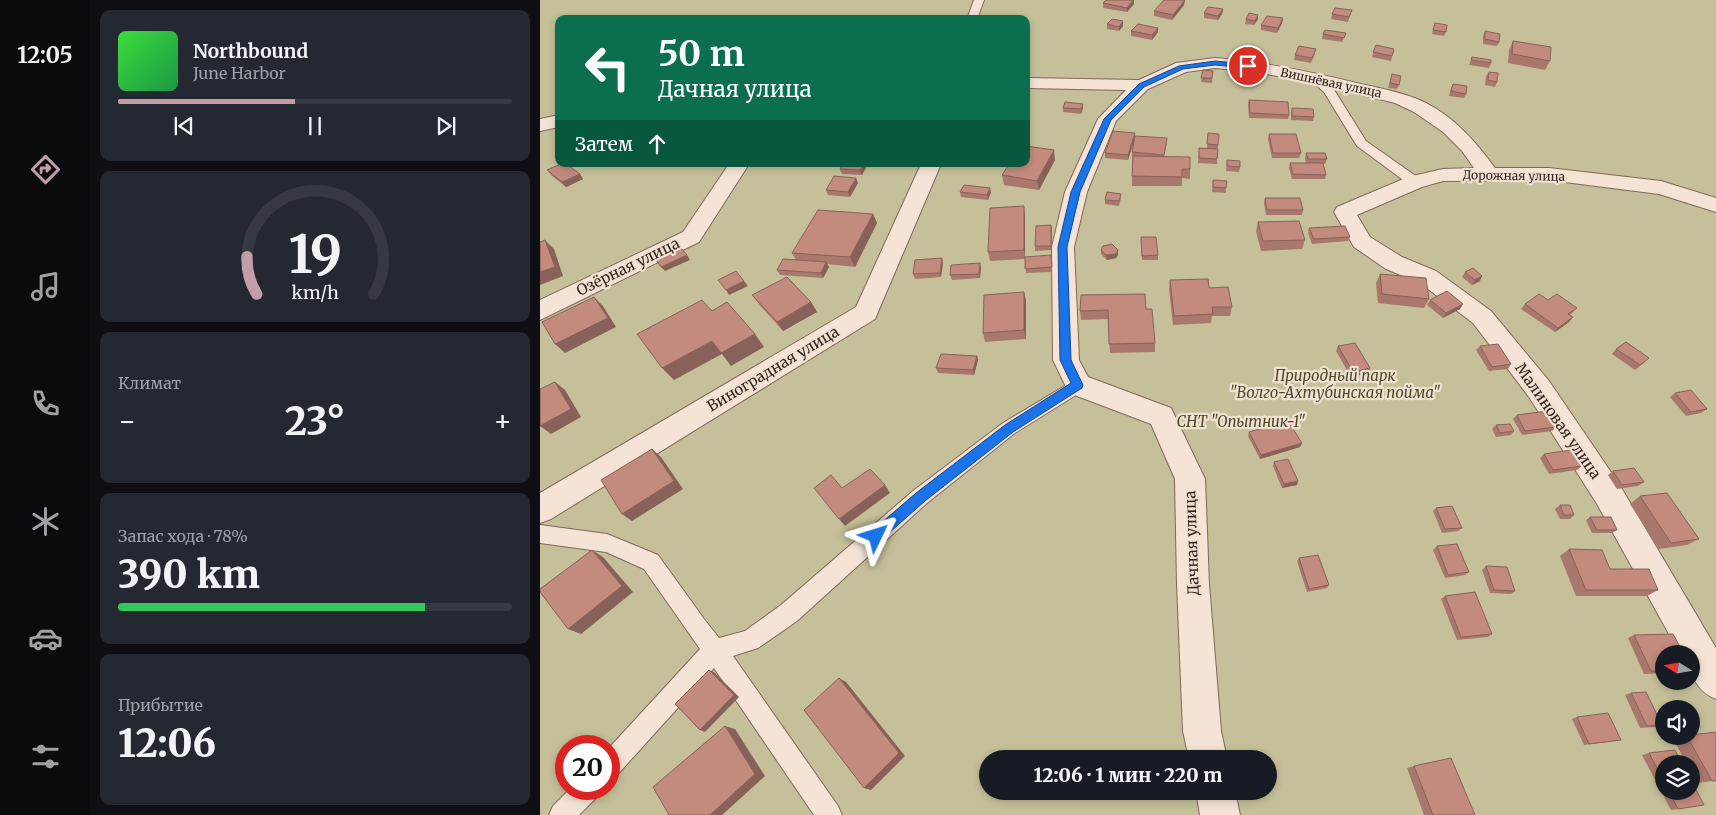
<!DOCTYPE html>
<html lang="ru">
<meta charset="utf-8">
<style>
:root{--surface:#171b24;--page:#242831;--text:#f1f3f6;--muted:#9ea1a6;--line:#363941;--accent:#c39da8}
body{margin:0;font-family:Merriweather,serif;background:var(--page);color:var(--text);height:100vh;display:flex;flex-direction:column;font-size:19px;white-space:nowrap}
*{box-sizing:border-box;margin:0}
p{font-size:16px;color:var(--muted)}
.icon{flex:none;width:28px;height:28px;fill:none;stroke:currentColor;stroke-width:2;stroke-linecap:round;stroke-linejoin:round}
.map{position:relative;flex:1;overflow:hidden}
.panel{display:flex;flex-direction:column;gap:10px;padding:10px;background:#0d0f14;width:450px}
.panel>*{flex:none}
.banner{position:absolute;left:15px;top:15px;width:475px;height:152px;border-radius:10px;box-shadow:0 2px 8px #0003;background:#0b6e4f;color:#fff;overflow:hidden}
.needle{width:32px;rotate:281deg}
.tools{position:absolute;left:1115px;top:645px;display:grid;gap:10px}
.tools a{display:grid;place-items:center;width:45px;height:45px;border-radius:50%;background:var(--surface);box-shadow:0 2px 8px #0003;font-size:25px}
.speed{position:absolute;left:15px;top:735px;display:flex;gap:10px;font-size:25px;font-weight:700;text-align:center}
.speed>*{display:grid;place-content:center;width:65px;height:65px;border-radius:50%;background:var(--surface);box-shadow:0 2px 8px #0003;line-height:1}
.speed .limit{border:8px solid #d22;background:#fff;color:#111}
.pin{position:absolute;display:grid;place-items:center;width:42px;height:42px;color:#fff;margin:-21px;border:2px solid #fff;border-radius:50%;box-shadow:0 1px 5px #0007}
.me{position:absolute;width:55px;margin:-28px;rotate:49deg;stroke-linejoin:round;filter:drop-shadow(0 0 4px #0008)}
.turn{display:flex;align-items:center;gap:18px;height:105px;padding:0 20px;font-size:22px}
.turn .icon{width:65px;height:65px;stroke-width:2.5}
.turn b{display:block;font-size:35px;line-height:42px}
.then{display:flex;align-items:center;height:48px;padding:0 20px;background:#0003;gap:10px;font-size:19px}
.big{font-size:38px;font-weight:800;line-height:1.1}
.panel .widget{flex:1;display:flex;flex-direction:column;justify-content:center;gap:8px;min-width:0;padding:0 18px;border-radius:10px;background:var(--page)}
.panel .dial{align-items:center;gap:0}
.dial svg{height:130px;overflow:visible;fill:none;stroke:var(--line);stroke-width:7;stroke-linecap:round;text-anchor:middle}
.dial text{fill:var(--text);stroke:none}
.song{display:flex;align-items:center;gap:15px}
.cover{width:60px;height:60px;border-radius:8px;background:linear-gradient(135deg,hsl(120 70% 55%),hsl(140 70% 35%))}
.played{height:5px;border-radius:2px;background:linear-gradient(90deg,var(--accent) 45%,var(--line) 45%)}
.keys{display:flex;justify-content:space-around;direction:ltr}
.heat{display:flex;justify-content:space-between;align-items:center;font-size:28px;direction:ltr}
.charge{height:8px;border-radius:4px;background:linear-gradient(90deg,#34c759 78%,var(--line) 0)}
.trip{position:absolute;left:439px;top:750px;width:298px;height:50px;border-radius:25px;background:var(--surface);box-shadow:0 2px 8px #0003;font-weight:800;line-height:50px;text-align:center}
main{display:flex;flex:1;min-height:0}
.tabs{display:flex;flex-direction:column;width:90px;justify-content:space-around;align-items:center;background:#090b0e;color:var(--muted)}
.tabs .icon{width:35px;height:35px}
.tabs .selected{color:var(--accent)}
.tabs b{font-size:22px;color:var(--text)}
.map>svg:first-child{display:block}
.green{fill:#c5c099;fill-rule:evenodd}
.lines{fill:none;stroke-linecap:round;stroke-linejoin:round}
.lane-casing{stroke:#81675d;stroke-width:2}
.street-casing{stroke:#81675d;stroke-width:2}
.lane{fill:#f5e4d6;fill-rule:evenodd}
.street{fill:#f5e4d6;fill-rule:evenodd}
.wall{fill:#a8786c}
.shaded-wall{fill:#886158}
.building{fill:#c38b7e;stroke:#886158}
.route{fill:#1a73e8;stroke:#114b97}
.labels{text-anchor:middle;stroke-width:4.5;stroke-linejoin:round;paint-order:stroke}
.far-street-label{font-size:12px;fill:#33241f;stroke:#f1e1d3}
.street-label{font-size:15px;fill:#33241f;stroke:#f1e1d3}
.park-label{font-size:15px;font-style:italic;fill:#4c4d28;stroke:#f1e1d3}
</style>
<main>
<nav class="tabs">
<b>12:05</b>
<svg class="icon selected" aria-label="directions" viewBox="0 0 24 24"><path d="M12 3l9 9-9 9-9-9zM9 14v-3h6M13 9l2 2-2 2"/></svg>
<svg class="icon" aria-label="music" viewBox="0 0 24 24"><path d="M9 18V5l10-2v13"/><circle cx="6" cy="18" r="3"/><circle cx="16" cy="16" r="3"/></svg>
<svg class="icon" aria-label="phone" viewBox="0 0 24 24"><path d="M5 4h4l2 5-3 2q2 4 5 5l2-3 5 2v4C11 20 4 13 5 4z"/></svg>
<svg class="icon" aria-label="climate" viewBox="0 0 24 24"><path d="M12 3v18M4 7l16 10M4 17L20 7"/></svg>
<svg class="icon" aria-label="car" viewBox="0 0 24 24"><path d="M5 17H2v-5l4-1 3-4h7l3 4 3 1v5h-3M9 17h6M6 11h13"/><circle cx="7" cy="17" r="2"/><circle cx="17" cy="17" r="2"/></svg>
<svg class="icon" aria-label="filters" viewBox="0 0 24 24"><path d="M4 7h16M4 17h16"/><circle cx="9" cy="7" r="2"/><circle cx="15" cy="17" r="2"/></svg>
</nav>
<section class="panel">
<div class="widget">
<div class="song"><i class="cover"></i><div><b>Northbound</b><p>June Harbor</p></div></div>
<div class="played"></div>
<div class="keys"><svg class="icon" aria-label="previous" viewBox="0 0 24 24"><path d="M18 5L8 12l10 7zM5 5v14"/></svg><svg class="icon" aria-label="pause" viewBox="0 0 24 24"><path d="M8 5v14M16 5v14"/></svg><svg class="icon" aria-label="next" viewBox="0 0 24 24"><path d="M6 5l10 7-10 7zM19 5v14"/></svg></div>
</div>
<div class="widget dial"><svg viewBox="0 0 100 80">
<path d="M14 69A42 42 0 1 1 86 69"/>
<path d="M14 69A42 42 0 0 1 8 46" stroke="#c39da8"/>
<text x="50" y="56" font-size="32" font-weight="700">19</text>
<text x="50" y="72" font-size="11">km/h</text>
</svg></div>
<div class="widget"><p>Климат</p>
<div class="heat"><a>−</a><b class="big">23°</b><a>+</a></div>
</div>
<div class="widget"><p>Запас хода · 78%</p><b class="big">390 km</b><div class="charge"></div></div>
<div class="widget"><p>Прибытие</p><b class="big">12:06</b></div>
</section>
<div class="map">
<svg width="1176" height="815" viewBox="0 0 1176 815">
<rect width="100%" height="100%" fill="#e9d5c4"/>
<path class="green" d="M0,0H1176V815H0ZM19,19H486V164H19ZM1124,654H1151V681H1124ZM1124,709H1151V736H1124ZM26,746H69V789H26ZM448,759H728V791H448ZM1124,764H1151V791H1124Z"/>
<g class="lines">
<defs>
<path id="lane" d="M434,0H444L437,19H427Z
M774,75L793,88L826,141L880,179L882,182L880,185H870L817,146L784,92L768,78Z
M538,378L544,380L547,385L544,390L475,433L387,503L257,621L218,648L193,656L298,806L302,815H274L174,668L78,774L69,777V748L160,649L104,569L66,552L0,543V525L67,534L118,555L164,619L179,638L205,631L241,605L373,491L463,423Z
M30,789H59L56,798L39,815H9L13,806Z"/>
<path id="street" d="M675,58C725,62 772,72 821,84C843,89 866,93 886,103C915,118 936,142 955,168H1009L1121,181L1176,198V212L1119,194L1009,180L903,181L882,187L817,215L830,237L862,257L896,271L951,311L1009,381L1079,484L1176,648V699C1155,690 1151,676 1151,654H1140L1057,504L989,397L933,323L880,283L846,269L814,247L794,212L797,207L868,177L903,169L934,168L922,151L903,132L874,112L855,103L762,80L708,71L675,68L646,72L608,89L576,121L547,192L534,247L539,360L548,377L631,408L665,479L669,584L681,731L687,759H649L643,731L637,584L635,479L611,424L529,393L513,360L512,247L525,192L558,119L586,90L486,88V78L599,80L636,63Z
M19,115V127L0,131V119Z
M189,164H209L159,242L0,320V300L143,232Z
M381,164H401L335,319L11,519L0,523V493L316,307Z
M656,791H695L700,815H660Z"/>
</defs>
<use href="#lane" class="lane-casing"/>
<use href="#street" class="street-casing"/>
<use href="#lane" class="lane"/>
<use href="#street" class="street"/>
</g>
<path class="wall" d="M645,0L644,5L632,20L614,16V11Z
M563,3L594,4L587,12L563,8Z
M683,9L682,14L678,20L664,18V13Z
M812,10L808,22L791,19L792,14Z
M718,15V19L714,25L705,24L706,19Z
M743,18L742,23L737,33L721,30V25Z
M895,23L906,32L904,36L892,34Z
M567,24L583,26L579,31L567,29Z
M591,31L618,32L612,40L591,36Z
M945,31L959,42L957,46L943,44V36Z
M806,33L802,42L782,39L783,34Z
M973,41L1010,61L1005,70L968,63L969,50Z
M836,45L854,49L851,61L832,57Z
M775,54L771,63L754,60L755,55Z
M932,57L951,63L949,68L929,65Z
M663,70L673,71L672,83L661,82Z
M949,72L957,82L955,87L945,85L946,76Z
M852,74L859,85L857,89L848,88Z
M913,84L926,94L924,98L909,96L911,88Z
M709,100L749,115L748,119L709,118L708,105Z
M543,104V108L541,114L523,112V108Z
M752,108L774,117L773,121L751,120V113Z
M595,133V138L588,160L565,158V153Z
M668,133L678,145L677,164L658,163L659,148H667Z
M729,134L761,153L759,158H732L728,139Z
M627,143L624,156L650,169V179L642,178V186H592V152Z
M766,153L787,159L785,164H783L786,175L785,179H752L749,168L750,163H766L765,158Z
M515,160L499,190L464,185L462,175Z
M687,160L700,167L699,172L686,171Z
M303,164H328L322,175L302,174L300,169Z
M7,170L40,174L43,179L26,187L11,175Z
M673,180L686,188V193L672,192Z
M318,183L310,197L288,195L286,190Z
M420,192H451L448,200L421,197Z
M581,198L579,206L565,204V200Z
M725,198L763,210L762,215H726L724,203Z
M333,214L337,223L315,267L287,264L289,267L283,278L240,275L237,270L256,260L252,253Z
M485,216V257L512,260V272L486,273L485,259L450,261L448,252Z
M718,222L765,240L762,249L721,251L716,231Z
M511,225V250L495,251V246Z
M769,228L810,237L808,241L772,244L768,233Z
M601,242L618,255V260H602Z
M561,250H578V255L576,258L567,260L561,254Z
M403,263L401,277L375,279L373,274Z
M441,268L440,278L412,280L410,275Z
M925,272L940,281L932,285L922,277Z
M840,274L889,299L884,308L838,303L836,283Z
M630,280L669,288L692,307L690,316H672L671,323L633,325L629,289Z
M484,292L486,301V339L445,342L443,333Z
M212,295L271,302L277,312L243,331L219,304Z
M890,300L920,309L903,318L887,305Z
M1008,300L1037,308L1030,315L1029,322L1015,332L981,309L985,304Z
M606,309L615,343V352L570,353L568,319L541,320L540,311Z
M798,346L830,368L828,373L811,377L796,351Z
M940,346L971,364L968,369L949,371L936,350Z
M1076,349L1105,362L1095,370L1072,354Z
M437,356L438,360L434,375L398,373L396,368Z
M1135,393L1167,409L1161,413L1146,416L1130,397Z
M977,415L1016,427L1012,431L982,435L973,419Z
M956,425L974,431L971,435L956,437L952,429Z
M709,432L760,447L720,459L708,436Z
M1004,454L1042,466L1037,470L1009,474L1000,458Z
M734,462L757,485L742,488L733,466Z
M1073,471L1104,482L1098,486L1077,489L1068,475Z
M1100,496L1159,539L1147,545L1119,549L1090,504Z
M1020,505L1034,515L1030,519H1020L1015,509Z
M896,508L922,528L918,531L902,533L893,511Z
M1050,517L1077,530L1072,533H1052L1046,520Z
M897,546L929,572L925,575L905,578L893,550Z
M1029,549L1070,569L1118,590L1107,596H1036L1020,556Z
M759,558L789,585L787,588L767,592L757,561Z
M946,566L975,591L971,594L950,593L942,570Z
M905,596L952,634L948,637L917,640L901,599Z
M1094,635L1124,654V673L1104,674L1088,638Z
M1091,693L1122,725L1115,727L1100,728L1085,695Z
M1037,717L1081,740L1044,745L1032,719Z
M1144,736H1151L1172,781L1157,783L1151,772V764H1147L1133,739Z
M1109,753L1124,764V791H1151L1138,809L1131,810L1102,755Z
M874,766L935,815H884L867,768Z"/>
<path class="shaded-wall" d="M593,0H594V4L587,12V8Z
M645,0L644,5L632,20L633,15Z
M683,9L682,14L678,20V16Z
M718,15V19L714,25L715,21Z
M743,18L742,23L737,33L738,28Z
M583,21V26L579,31V27Z
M618,28V32L612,40V35Z
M543,104V108L541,114V109Z
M595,133V138L588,160V155Z
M514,150L515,160L499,190L497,181Z
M324,164H328L322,175L320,170Z
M40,174L43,179L26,187L22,182Z
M316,178L318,183L310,197L308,192Z
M450,188L451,192L448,200L447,195Z
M484,206L485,216V259L484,250Z
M333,214L337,223L315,267L310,257Z
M511,225L512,230L511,250Z
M5,240L14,249L23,276L0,285V272Z
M578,250V255L576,258L567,260L566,255Z
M147,255L150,260L125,271L121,267Z
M402,258L403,263L401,277L400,273Z
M286,262L289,267L283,278L281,273Z
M440,263L441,268L440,278L439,274Z
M942,276L940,281L932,285L935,280Z
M204,281L208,286L189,295L186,290Z
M484,292L486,301V339L484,330Z
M54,297L63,306L76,327L25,353L15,344Z
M271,302L277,312L243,331L237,322Z
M923,304L920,309L903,318L906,313Z
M1033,317L1029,322L1015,332L1018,328Z
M215,334L224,347L191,366L182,354L134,380L122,368L172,341Z
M437,356L438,360L434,375L433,370Z
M830,368L828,373L811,377L813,372Z
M15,382L25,390L41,417L11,434L0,426Z
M762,443L760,447L720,459L721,455Z
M112,449L121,457L143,489L92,521L82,514Z
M758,481L757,485L742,488L744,484Z
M345,485L350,493L305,526L299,519Z
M52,550L63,557L93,592L41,634L28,629Z
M169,670L174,672L199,697L165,732L160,730Z
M299,678L306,682L365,756L331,790L324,788Z
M185,726L195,729L225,776L182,815H170Z"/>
<path class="building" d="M566,0H593L587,8L563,3Z
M624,0H645L633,15L614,11Z
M668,7L683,9L678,16L664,13Z
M795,8L812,10L809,17L792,14Z
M709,13L718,15L715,21L706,19Z
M727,16L743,18L738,28L721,25Z
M572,19L583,21L579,27L567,24Z
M895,23L907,25L906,32L893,30Z
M598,24L618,28L612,35L591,31Z
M785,30L806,33L804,38L783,34Z
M945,31L960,34L959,42L945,39Z
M973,41L1011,47L1010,61L972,54Z
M836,45L854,49L852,56L833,52Z
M759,46L776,49L772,58L755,55Z
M932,57L951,60V63L931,60Z
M663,70L673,71L672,78H661Z
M949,72L958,73L957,82L948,80Z
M852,74L861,76L859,85L850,83Z
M913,84L927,86L926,94L911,91Z
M709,100L748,102L749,115L710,113Z
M525,102L543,104L541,109L523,108Z
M752,108L773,109L774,117L752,116Z
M573,131L595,133L588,155L565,153Z
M668,133L679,134L678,145L667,144Z
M729,134H756L761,153H733Z
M595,136L627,138L624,155L592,152Z
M486,146L514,150L497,181L462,175L469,164H486Z
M659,148L678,149L677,159L659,158Z
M766,153H785L787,159H768Z
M593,156L650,157V169H642V177L592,176Z
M687,160L700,161V167L687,166Z
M750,163H783L786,175L753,174Z
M21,164H26L40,174L22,182L7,170Z
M303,164H324L320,170L300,169Z
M294,176L316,178L308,192L286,190Z
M673,180L687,181L686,188L673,187Z
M424,185L450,188L447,195L420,192Z
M567,192L581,194L579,201L565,200Z
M725,198H760L763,210H727Z
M484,206V250L448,252L450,208Z
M278,210L333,214L310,257L252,253Z
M759,221L765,240L723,241L718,222Z
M511,225V246H495L496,226Z
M805,226L810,237L774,239L769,228Z
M601,237H616L618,255L602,256Z
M5,240L15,267L0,272V242Z
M572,244L578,250L576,254L566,255L561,250L563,246Z
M141,248L147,255L121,267L116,260Z
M511,255L512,267L485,269V257Z
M402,258L400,273L373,274L375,260Z
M243,259L286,262L281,273L237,270Z
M440,263L439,274L410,275L411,265Z
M933,268L942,276L935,280L925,272Z
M196,271L204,281L186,290L178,280Z
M840,274L886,278L889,299L842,294Z
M247,277L271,302L237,322L212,295Z
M668,279L669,288L688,287L692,307H672L673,314L634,316L630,280Z
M907,291L923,304L906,313L890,300Z
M484,292V330L443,333L444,295Z
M605,294L606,309H612L615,343L569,344L568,310L540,311L541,295Z
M999,294L1008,300L1017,294L1037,308L1028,314L1033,317L1018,328L985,304Z
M54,297L68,318L15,344L2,322Z
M162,300L172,311L187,302L215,334L181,353L172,341L122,368L97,334Z
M1086,342L1109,358L1100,365L1076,349Z
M815,343L830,368L813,372L798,346Z
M958,344L971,364L952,367L940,346Z
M401,354L437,356L433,370L396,368Z
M15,382L31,409L0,426V389Z
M1151,390L1167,409L1151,412L1135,393Z
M1007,411L1016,427L985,431L977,415Z
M748,421L762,443L721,455L709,432Z
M970,424L974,431L960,433L956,425Z
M112,449L134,481L82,514L61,480Z
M1031,450L1042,466L1013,470L1004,454Z
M748,459L758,481L744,484L734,462Z
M1094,468L1104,482L1082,485L1073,471Z
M330,469L345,485L299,519L274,488L291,475L302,488Z
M1127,493L1159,539L1131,543L1100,496Z
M1020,505H1030L1034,515H1024Z
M912,506L922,528L905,529L896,508Z
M1050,517H1071L1077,530H1057Z
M917,544L929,572L908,575L897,546Z
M1029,549L1062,550L1070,569H1109L1118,590H1046Z
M52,550L82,586L28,629L0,592V589Z
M778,555L789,585L769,589L759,558Z
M946,566L967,567L975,591L954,590Z
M935,592L952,634L921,637L905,596Z
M1133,634L1144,654H1124V671H1111L1094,635Z
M169,670L194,695L160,730L135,704Z
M299,678L359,753L324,788L264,710Z
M1106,692L1122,725L1107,726L1091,693Z
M1068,713L1081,740L1049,744L1037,717Z
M185,726L215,774L170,815H129L113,787Z
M1176,732V781H1172L1147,736H1151V735Z
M1135,750L1142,764H1124V781L1109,753Z
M911,758L935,815H893L874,766Z
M1151,780L1164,805L1138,809L1129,791H1151Z"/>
<path class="route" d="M675,61L708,64L711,66L708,68L675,65L643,69L604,87L571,120L540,192L527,247L531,360L543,385L542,388L473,432L385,501L341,540L336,542L332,540L330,536L332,531L376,493L465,425L531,383L520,360L518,247L531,192L564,119L599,84L639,66Z"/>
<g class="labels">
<g class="far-street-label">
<text transform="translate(791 83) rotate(12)" y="4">Вишнёвая улица</text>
<text transform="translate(974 176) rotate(1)" y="4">Дорожная улица</text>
</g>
<g class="street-label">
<text transform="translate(88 267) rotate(-26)" y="5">Озёрная улица</text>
<text transform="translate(233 369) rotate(-31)" y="5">Виноградная улица</text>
<text transform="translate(1018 421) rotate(55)" y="5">Малиновая улица</text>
<text transform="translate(652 543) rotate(-92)" y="5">Дачная улица</text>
</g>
<g class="park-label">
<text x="795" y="381">Природный парк<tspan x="795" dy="17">"Волго-Ахтубинская пойма"</tspan></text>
<text x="701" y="427">СНТ "Опытник-1"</text>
</g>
</g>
</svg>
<div class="tools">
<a><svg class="needle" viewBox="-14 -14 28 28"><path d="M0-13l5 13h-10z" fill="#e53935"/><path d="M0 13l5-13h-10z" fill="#9ea1a6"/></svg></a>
<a><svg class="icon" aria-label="sound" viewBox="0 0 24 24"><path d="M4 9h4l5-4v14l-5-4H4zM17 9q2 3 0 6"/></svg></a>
<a><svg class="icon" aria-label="layers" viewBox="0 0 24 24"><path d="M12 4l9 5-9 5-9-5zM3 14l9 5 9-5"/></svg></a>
</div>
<div class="speed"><div class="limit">20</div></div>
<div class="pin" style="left:708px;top:66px;background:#d93025"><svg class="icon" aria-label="arrive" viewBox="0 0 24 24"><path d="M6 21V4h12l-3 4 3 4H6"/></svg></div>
<svg class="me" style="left:336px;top:536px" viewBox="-20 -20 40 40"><path d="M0-17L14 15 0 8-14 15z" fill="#1a73e8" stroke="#fff" stroke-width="4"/></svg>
<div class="trip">12:06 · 1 мин · 220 m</div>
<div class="banner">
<div class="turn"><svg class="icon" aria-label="left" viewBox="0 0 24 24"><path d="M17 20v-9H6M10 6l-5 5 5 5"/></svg><div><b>50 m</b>Дачная улица</div></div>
<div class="then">Затем<svg class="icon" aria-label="ahead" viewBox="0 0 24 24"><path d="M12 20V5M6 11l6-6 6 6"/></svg></div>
</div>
</div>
</main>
